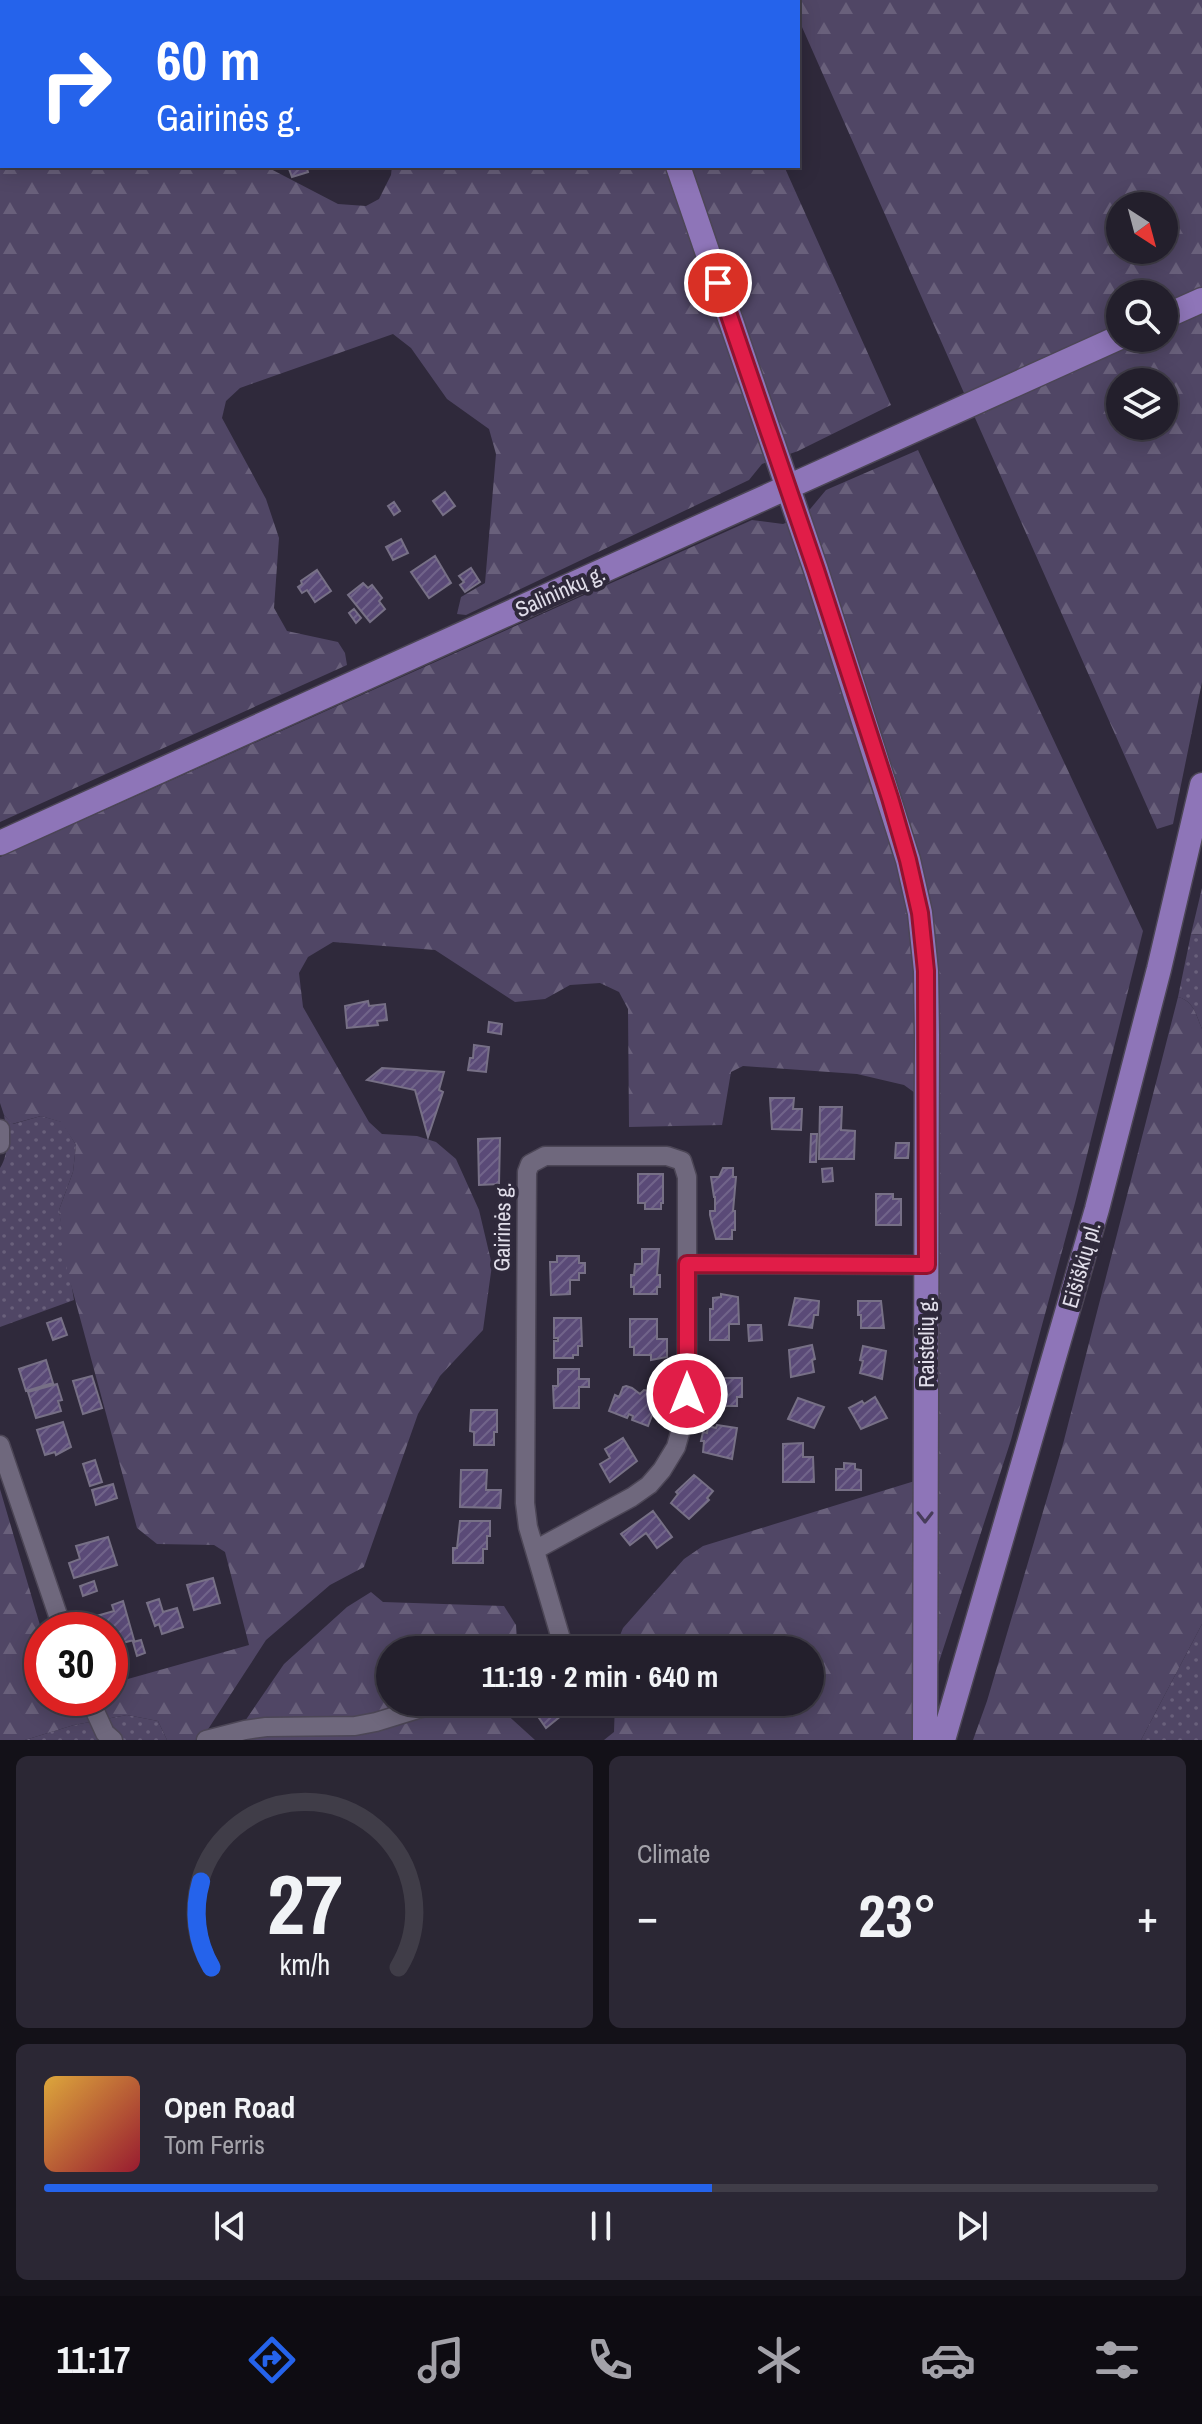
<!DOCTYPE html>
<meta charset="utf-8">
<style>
:root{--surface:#231f2c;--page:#2b2734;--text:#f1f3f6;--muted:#a3a2a9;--line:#403d48;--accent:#2563eb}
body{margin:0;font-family:"Archivo Narrow",sans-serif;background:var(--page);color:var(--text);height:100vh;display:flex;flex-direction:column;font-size:30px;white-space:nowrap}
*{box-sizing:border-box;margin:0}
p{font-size:26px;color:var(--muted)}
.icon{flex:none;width:44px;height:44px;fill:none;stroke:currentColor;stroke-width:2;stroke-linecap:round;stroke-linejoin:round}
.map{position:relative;height:1740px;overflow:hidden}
.drawer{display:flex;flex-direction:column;gap:16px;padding:16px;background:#131118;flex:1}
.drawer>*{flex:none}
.guide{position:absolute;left:0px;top:0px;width:800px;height:168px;box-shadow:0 4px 20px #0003,0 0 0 2px var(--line);background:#2563eb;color:#fff;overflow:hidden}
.needle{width:52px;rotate:144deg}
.fabs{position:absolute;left:1106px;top:192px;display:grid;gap:16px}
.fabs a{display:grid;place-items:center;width:72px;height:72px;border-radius:50%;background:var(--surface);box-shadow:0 4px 20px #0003,0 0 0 2px var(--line);font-size:40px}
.speed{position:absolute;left:24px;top:1612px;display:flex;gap:16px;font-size:40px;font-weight:700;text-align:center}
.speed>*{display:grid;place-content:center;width:104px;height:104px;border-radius:50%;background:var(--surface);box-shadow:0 4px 20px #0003,0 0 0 2px var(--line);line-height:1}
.speed .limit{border:12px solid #d22;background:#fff;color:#111}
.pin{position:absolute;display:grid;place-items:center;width:68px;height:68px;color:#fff;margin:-34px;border:4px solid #fff;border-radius:50%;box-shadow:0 2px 8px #0007}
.me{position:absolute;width:88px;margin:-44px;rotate:0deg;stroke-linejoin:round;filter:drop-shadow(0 0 6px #0008)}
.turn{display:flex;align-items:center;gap:28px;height:168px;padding:0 24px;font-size:36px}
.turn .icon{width:104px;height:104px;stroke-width:2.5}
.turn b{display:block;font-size:56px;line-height:68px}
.big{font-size:60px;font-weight:800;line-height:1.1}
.drawer .card{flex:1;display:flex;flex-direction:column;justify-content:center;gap:12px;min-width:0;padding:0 28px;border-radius:12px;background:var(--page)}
.drawer .dial{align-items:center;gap:0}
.dial svg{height:208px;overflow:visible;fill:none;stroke:var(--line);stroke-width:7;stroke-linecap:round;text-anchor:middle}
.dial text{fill:var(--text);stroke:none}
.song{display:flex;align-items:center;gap:24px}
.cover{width:96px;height:96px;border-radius:12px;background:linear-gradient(135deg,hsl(40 70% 55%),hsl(350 70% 35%))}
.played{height:8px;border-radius:4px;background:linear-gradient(90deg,var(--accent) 60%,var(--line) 60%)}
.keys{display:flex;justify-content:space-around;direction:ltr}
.heat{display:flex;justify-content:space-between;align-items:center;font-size:44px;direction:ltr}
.drawer .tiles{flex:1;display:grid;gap:16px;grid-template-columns:1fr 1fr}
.card:last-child{grid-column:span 2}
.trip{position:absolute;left:376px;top:1636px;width:448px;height:80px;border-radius:40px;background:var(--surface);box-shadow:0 4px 20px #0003,0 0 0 2px var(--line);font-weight:800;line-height:80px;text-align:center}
.menu{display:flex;height:128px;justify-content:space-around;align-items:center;background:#0e0c12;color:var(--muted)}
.menu .icon{width:56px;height:56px}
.menu .selected{color:var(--accent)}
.menu b{font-size:36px;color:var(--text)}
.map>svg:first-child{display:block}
.grass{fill:url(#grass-dots)}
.forest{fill:url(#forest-firs);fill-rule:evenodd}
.building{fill:url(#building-hatch);stroke:#777086;stroke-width:2}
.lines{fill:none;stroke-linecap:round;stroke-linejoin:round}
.minor-casing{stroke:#4c4656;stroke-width:21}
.major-casing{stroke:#4c4656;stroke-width:27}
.minor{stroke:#6f687d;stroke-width:18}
.major{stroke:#8e75b8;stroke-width:24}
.oneway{stroke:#473c5a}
.route-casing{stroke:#92132f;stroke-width:20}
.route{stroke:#e11d48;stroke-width:14}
.labels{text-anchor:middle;stroke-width:8;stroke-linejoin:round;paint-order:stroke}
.street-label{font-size:22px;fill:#e1deea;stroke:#2f293b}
</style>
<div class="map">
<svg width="1202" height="1740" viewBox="0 0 1202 1740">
<defs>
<pattern id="grass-dots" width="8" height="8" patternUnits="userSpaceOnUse" patternTransform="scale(2)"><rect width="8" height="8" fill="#504665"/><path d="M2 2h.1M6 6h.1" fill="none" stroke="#69607b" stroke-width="1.8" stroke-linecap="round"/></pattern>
<pattern id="forest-firs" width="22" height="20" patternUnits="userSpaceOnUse" patternTransform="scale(2)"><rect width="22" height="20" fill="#504665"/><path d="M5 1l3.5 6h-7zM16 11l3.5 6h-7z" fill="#69607b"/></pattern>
<pattern id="building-hatch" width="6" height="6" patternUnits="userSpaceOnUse" patternTransform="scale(2)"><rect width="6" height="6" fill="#5a4a77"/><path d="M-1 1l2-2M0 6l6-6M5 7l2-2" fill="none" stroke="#71648a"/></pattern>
</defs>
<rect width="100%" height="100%" fill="#2f293b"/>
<path class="grass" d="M1191,934L1202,935V1029C1196,1015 1194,1001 1178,997Z
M4,1115L13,1124L41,1116L62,1122L76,1145L73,1172L59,1210L74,1300L0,1327V1168C10,1152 7,1133 4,1115Z
M1202,1624V1740H1141Z
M127,1715L158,1721L167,1740H25L74,1725Z"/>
<path class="forest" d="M0,0H220L218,2H2V166H265L338,204L366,206L379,199L391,175L392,166H784L891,405L798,451L762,464L749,480L466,615L457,614L461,597L485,583L496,454L489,429L447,399L411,348L393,334L240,388L226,401L222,418L266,499L279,538L274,608L287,631L338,642L345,653L347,665L0,822Z
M394,0H709L710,2H395Z
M790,0H1202V682L1173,824L1157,829L798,18V2H791ZM1120,206H1164V250H1120ZM1120,294H1164V338H1120ZM1120,382H1164V426H1120Z
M918,450L1143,931L1075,1203L1011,1440L938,1665L918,1701L914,1740H604L614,1732L615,1702H810V1650H614L623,1628L684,1559L703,1546L918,1480L922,1098L904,1085L857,1074L743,1066L731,1072L722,1125L629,1127L628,1009L619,992L600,983L570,985L545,999L515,1002L435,950L333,942L308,957L299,973L303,1007L369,1122L382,1134L417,1136L436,1142L456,1159L479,1210L492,1265L483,1330L440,1376L418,1414L364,1567L330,1585L266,1640L201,1740H167L158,1721L127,1715L74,1725L25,1740H0V1489L42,1632V1698H110V1684L249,1645L225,1552L214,1545L157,1544L137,1528L67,1270L59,1210L73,1172L76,1145L61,1122L41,1116L12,1124L4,1115L0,1103V857L752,520L783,524L806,514L826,490Z
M1202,888V935L1191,934Z
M1178,997C1194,1001 1196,1015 1202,1029V1624L1141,1740H973L987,1701L1063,1444Z
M371,1592L383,1602L504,1606L516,1625L517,1642L507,1650H390V1702H497L503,1711L535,1740H232L284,1664L347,1607Z"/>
<path class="building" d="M288,166H306L308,172L292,177Z
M445,492L455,506L443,515L433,501Z
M394,502L400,511L394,515L388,506Z
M401,539L408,553L393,560L386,547Z
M435,556L451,583L429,598L411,572Z
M471,568L480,582L465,592L460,585L464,582L459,576Z
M317,570L331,591L315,602L307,590L302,593L298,587L302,584L301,581Z
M363,583L368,588L372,585L382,598L379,601L385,609L370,622L348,595Z
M354,609L361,618L356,623L349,613Z
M368,1001L369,1006L385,1004L387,1020L377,1021L378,1025L347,1028L345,1006Z
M489,1022L502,1024L501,1034L488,1032Z
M474,1045L489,1047L486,1072L468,1070L470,1058H473Z
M382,1068L444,1072L439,1090L443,1092L428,1137L415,1090L367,1080Z
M770,1098H794L793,1109H802L801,1130L772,1129Z
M820,1107H842L841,1130L855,1131L854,1159H819Z
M811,1134H817L816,1162H810Z
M500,1138L499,1184L479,1185L478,1139Z
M896,1143H909L908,1158H895Z
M723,1168H733V1177H736L733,1211H735V1230H732V1239H716L710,1215V1211H715V1197H714L711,1177H719Z
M832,1168L833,1181L823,1182L822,1169Z
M638,1174H663V1203H661V1209H645V1203H638Z
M876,1194H893V1199H901V1225H876Z
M642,1249H659L657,1275H660V1287H657V1294H634V1287H631V1275H634L635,1264H642Z
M557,1256H579V1263H585V1273H579V1280H570V1294L551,1295L550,1262H557Z
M721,1294L738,1297L739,1324H729V1340H710V1309H713V1298L721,1297Z
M795,1298L819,1301L818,1315H814L812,1328L789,1325Z
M858,1301H881L884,1328H861V1315H858Z
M61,1318L67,1335L53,1340L47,1323Z
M554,1318H581L582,1346H578V1355H573V1358H554V1341H558V1338H554Z
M630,1319H657V1339H667V1357L651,1360V1355H634V1347H630Z
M748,1325H761L762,1340L749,1341Z
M812,1345L815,1359L812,1360L814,1372L791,1377L789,1350Z
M863,1346L886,1351L882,1379L860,1373L863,1361L860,1360Z
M46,1360L53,1383L26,1391L19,1369Z
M558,1369H579V1379H589V1387H579V1408H554L553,1386H558Z
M92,1376L102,1408L83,1414L73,1381Z
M714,1378H742V1397H737V1406H714Z
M57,1384L62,1400L58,1401L61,1411L36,1418L28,1392Z
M626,1386L632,1388L640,1394L644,1390L656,1392L650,1408L654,1410L648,1426L632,1420L633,1416L629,1414L627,1418L609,1411L615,1395L619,1397L623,1387Z
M875,1397L887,1418L861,1429L849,1408L862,1401L864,1404Z
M798,1398L824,1407L814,1428L788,1419Z
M471,1410H497V1432H494V1445H474V1432L470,1431Z
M63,1422L71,1447L56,1455L55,1452L45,1455L37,1430Z
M717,1425L737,1428L732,1459L703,1452L704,1441H701L703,1432L707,1433L708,1426L716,1428Z
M623,1438L637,1461L610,1482L600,1464L610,1458L605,1449Z
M803,1443V1457H813L814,1482H783V1444Z
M95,1460L102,1482L90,1486L83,1464Z
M844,1463L855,1464V1469L861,1470V1490H836V1469H844Z
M461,1470H487L486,1490H501L500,1508L460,1507Z
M694,1475L713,1491L707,1498L709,1500L689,1519L671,1503L678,1494L676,1492Z
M113,1484L117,1498L96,1505L92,1490Z
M653,1511L672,1537L657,1548L646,1533L630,1545L621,1534Z
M460,1521H490V1536H487V1549H483V1563H453V1548H457Z
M108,1537L117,1565L74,1578L69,1563L80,1559L76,1546Z
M213,1578L220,1603L194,1610L187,1585Z
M94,1581L97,1591L83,1596L80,1586Z
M159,1599L163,1612L177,1608L183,1627L162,1634L159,1624L155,1626L147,1603Z
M123,1601L134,1640L114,1645L113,1642L110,1643V1630H89L86,1619L114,1611L112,1605Z
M141,1640L145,1653L137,1656L133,1642Z
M528,1702H552L562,1715L546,1728Z"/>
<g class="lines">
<defs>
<path id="minor" d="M0,1129V1144
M0,1445L63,1630
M535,1550L632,1497L649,1485L662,1470L676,1447L683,1422L687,1394V1264
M563,1650L564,1649L528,1527L525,1503L527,1172L530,1164L545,1156H667L682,1161L687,1177V1264L927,1265
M89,1698L105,1733L113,1740
M206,1740L245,1730L266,1727L355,1726L376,1722L441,1702"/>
<path id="major" d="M622,0L623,2
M678,166L816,570L908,860L920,913L926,971L927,1035L925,1740
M1164,317L1202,300
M0,843L1120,337
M943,1740L1097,1209L1159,969L1202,785"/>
</defs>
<use href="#minor" class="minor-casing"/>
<use href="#major" class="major-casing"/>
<use href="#minor" class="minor"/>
<use href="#major" class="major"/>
</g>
<defs><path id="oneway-chevron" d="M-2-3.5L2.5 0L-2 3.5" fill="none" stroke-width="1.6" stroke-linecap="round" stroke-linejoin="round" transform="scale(2)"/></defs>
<use class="oneway" href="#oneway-chevron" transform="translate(925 1517) rotate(90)"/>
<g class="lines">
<defs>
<path id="route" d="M687,1394V1264L927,1265L926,971L920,913L908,860L890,798L816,570L718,283"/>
</defs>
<use href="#route" class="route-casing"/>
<use href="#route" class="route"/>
</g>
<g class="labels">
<g class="street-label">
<text transform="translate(560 591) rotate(-24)" y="8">Salininkų g.</text>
<text transform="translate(502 1227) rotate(-89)" y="8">Gairinės g.</text>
<text transform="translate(1081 1265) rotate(-74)" y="8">Eišiškių pl.</text>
<text transform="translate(926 1342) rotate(-90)" y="8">Raistelių g.</text>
</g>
</g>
</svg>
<div class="fabs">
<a><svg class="needle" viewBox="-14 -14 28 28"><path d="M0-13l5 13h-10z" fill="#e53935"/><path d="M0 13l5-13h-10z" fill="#a3a2a9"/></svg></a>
<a><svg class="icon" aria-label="search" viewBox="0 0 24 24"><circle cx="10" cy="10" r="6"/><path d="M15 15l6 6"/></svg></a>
<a><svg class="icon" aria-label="layers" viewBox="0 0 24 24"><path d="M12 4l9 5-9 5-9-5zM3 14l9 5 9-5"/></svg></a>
</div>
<div class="speed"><div class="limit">30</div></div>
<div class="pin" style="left:718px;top:283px;background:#d93025"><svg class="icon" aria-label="arrive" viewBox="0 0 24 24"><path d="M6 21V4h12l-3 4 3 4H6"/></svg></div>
<svg class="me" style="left:687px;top:1394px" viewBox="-20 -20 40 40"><circle r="17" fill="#e11d48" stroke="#fff" stroke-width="3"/><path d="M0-11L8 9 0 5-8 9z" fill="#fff"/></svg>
<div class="trip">11:19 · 2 min · 640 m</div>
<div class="guide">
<div class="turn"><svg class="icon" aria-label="right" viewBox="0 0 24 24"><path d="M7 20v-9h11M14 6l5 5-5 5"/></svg><div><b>60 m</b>Gairinės g.</div></div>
</div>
</div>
<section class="drawer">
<div class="tiles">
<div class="card dial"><svg viewBox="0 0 100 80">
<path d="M14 69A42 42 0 1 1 86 69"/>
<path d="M14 69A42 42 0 0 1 10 36" stroke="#2563eb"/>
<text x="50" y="56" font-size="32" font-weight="700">27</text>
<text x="50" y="72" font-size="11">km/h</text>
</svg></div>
<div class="card"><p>Climate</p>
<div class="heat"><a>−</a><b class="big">23°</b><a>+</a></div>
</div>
<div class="card">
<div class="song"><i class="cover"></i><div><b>Open Road</b><p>Tom Ferris</p></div></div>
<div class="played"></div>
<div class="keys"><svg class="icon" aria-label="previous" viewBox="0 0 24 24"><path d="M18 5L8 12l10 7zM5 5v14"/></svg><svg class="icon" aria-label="pause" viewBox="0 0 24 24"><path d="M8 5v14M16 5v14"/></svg><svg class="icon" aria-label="next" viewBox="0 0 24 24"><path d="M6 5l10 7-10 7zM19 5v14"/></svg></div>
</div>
</div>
</section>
<nav class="menu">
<b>11:17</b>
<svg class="icon selected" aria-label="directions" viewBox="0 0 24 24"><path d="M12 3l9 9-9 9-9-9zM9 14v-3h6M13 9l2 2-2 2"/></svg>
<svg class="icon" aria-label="music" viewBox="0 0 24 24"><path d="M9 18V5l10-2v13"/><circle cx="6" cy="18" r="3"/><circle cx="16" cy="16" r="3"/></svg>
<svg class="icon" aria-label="phone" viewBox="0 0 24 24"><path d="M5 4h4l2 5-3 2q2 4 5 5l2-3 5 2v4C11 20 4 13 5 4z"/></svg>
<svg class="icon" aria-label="climate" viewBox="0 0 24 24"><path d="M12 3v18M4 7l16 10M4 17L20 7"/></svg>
<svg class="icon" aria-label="car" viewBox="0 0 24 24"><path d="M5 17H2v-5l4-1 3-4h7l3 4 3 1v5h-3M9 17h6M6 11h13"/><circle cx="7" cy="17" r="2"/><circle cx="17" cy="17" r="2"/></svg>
<svg class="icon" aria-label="filters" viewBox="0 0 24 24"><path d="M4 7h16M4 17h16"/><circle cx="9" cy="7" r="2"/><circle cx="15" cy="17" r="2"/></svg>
</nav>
